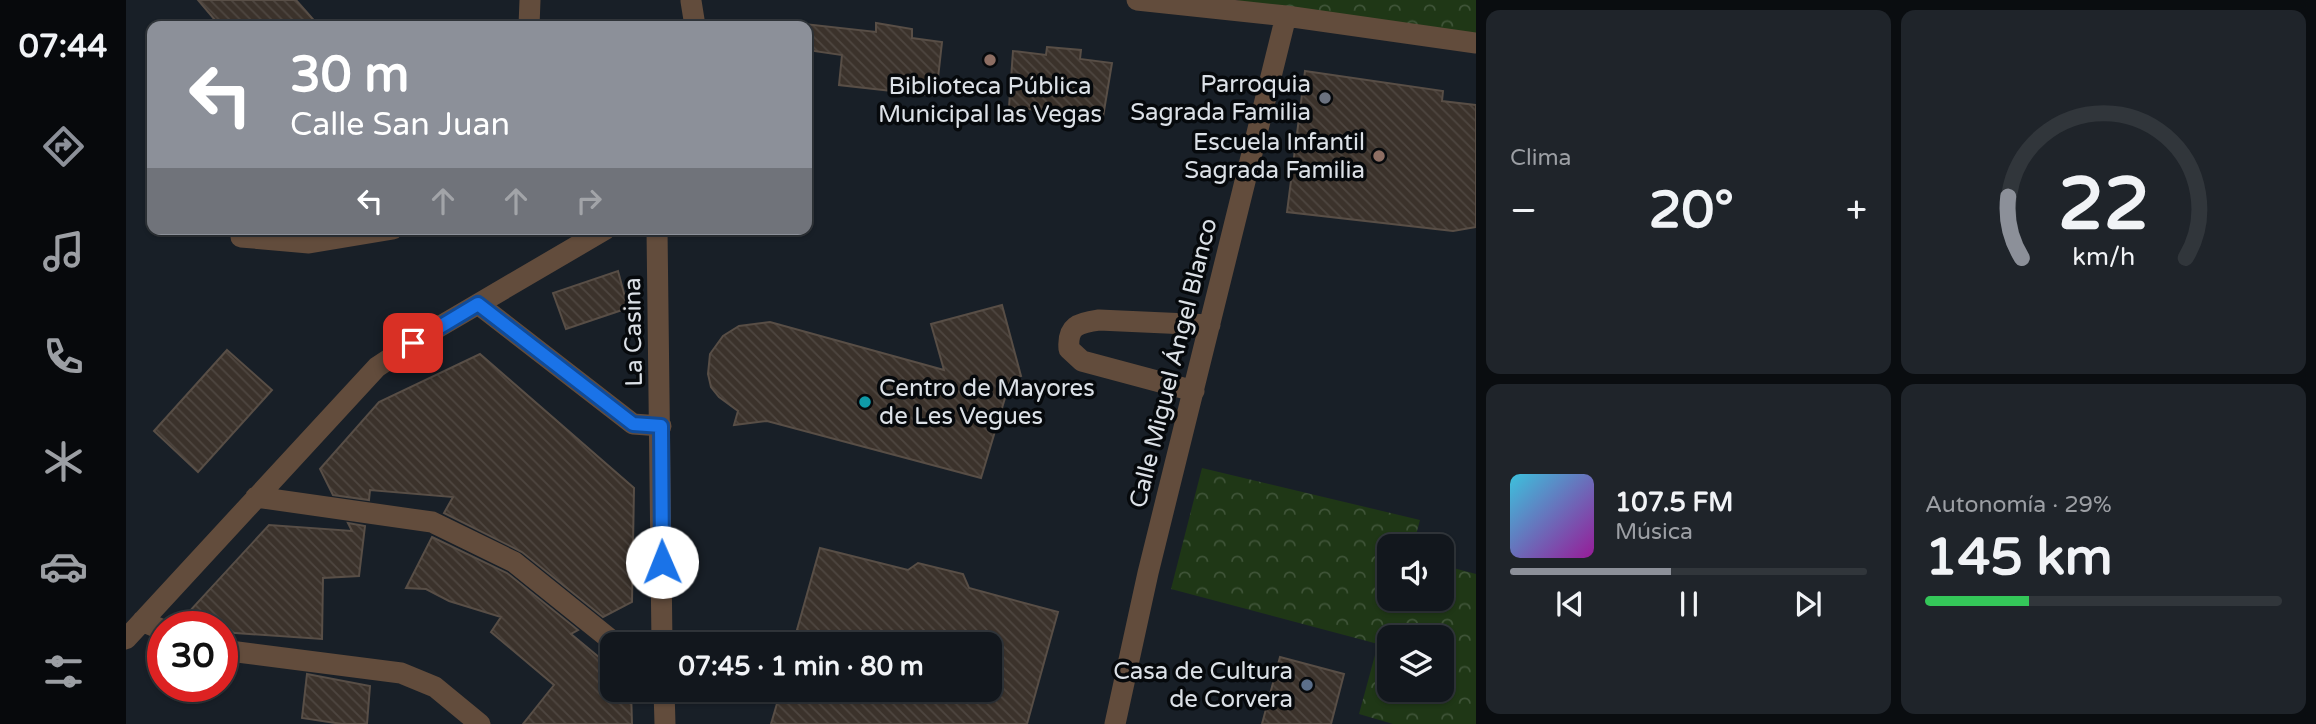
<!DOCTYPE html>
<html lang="es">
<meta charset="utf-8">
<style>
:root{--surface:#12171d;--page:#1f242a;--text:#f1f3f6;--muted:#9c9fa4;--line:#31363b;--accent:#8c9099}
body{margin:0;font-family:"Varela Round",sans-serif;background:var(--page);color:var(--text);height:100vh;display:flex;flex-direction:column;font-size:26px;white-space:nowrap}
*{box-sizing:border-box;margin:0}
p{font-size:23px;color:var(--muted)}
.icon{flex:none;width:38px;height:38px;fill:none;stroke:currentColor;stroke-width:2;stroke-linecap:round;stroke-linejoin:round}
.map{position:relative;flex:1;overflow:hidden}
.panel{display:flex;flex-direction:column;gap:10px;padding:10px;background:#0a0d10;width:840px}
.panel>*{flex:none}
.top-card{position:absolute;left:21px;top:21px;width:665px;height:214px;border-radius:14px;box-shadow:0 2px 5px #0004,0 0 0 2px var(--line);background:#8c9099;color:#fff;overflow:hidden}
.tools{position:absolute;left:1251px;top:534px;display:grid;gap:14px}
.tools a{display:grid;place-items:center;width:77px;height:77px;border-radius:14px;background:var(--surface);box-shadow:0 2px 5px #0004,0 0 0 2px var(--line);font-size:35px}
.speed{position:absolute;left:21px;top:611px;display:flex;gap:14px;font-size:35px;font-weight:700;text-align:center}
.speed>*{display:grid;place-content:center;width:91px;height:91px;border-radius:50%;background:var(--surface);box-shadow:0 2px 5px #0004,0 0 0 2px var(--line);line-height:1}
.speed .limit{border:10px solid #d22;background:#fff;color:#111}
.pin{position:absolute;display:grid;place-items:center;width:60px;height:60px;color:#fff;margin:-30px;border-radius:14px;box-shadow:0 4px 10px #0006}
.me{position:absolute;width:77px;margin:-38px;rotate:359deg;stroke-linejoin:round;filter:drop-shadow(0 0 5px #0008)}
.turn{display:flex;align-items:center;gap:24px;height:147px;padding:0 28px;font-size:32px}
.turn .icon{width:91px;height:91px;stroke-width:2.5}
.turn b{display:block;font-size:49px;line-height:60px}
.lanes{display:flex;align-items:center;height:66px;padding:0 28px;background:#0003;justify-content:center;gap:35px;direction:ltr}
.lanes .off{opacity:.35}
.big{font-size:52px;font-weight:700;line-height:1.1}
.panel .tile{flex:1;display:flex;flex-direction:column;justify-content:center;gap:10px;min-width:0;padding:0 24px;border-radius:14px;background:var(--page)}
.panel .dial{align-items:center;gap:0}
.dial svg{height:182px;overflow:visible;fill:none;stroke:var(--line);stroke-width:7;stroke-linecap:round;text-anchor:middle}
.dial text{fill:var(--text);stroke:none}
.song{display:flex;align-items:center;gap:21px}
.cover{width:84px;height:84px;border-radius:10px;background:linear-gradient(135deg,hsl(190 70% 55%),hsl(300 70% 35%))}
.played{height:7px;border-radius:4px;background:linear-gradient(90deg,var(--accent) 45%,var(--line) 45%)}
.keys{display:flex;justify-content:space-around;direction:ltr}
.heat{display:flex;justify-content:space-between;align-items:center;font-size:38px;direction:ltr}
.charge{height:10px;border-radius:5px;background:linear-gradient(90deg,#34c759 29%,var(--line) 0)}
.panel .tiles{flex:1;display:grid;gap:10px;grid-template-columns:repeat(2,1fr)}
.trip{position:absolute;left:474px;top:632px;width:402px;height:70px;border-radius:14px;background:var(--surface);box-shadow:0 2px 5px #0004,0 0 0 2px var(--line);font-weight:700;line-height:70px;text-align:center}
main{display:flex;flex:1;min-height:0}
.tabs{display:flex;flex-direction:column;width:126px;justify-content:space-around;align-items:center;background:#07090c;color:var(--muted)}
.tabs .icon{width:49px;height:49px}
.tabs .active{color:var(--accent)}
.tabs b{font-size:32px;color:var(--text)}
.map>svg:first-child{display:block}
.park{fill:url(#park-crowns);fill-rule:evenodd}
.building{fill:url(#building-back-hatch);stroke:#584e46;stroke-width:2}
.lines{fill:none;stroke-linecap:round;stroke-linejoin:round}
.minor{stroke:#624c3c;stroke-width:21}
.route-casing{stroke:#114b97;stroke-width:18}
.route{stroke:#1a73e8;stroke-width:12}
.education-dot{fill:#8d6e63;stroke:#06090c;stroke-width:2.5}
.worship-dot{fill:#6b7280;stroke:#06090c;stroke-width:2.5}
.culture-dot{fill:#0f9aa8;stroke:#06090c;stroke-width:2.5}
.service-dot{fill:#5c6f8a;stroke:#06090c;stroke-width:2.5}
.labels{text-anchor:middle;stroke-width:7;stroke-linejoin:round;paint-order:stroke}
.poi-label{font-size:24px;fill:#dce1e7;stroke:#06090c;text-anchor:end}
.street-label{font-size:24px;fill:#dce1e7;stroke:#06090c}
</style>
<main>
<nav class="tabs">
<b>07:44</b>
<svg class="icon active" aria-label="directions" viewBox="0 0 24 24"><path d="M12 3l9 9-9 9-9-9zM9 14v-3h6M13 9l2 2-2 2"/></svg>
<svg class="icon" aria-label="music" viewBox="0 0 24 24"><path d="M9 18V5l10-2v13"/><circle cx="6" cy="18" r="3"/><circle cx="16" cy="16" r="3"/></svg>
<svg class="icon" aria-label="phone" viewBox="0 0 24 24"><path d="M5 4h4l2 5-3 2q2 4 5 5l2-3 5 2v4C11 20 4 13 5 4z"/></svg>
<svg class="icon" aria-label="climate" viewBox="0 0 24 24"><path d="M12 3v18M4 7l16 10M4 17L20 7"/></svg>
<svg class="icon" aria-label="car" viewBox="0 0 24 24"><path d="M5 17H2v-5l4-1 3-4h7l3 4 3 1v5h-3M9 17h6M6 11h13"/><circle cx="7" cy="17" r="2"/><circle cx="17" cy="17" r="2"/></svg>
<svg class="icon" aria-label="filters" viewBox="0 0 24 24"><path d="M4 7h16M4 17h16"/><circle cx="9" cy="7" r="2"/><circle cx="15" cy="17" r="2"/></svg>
</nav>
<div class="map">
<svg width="1350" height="724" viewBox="0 0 1350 724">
<defs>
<pattern id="park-crowns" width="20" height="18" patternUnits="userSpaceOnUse" patternTransform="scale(1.75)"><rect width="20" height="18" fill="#1f3716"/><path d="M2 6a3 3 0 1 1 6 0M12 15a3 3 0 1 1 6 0" fill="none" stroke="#3f5438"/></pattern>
<pattern id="building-back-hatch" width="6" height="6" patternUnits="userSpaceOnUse" patternTransform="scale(1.75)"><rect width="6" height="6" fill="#3b322b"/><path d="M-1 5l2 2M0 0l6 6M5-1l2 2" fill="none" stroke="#4e4640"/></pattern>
</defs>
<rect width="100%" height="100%" fill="#181f27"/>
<path class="park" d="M1113,0H1350V43L1103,10Z
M1076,468L1294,520L1287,546H1264V598H1316V565L1350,574V724H1267L1233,714L1252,644L1045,589ZM1264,637H1316V690H1264Z"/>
<path class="building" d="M72,0H170L193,26H94Z
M642,20L750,32V23L786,29V38L816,42L810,96L713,85L716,55L681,50V26H642Z
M921,47L955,50L954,59L986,63L977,117L883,107L887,51L920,55Z
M1179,71L1317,91L1316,101L1350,105V227L1327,231L1161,212Z
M492,271L502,308L440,329L427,293Z
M876,305L895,376L885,378L855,478L641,421L608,425L612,411L593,397L585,387L582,374L584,354L597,336L613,326L644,322L818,370L805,324Z
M101,350L146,390L72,472L28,431Z
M354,354L508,488L506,602L477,617L396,552L318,513L327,497L244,490L243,500L207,495L194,469L253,402Z
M222,523L239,526L233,576L197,578L196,639L96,632V626H50L143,525L226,531Z
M306,537L381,573L452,630L445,634L486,668V690H505L506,724H397L428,685L365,632L375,617L323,601L300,589L280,588Z
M694,548L782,570L792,563L837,574L843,588L932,612L901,724H645L655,690H864V644H667Z
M1154,657L1218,674L1205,724H1136Z
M181,674L244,686L241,724H216L176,718Z"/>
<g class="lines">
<path class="minor" d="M1011,0L1160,16L1350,43
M565,1L569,26
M403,26L404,0
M531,229L536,644
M115,237L183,243L267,229
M352,304L507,424L535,426
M1068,391L956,361L943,349C941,326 952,323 973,320L1084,325
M130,497L306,522L388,562L490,644
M16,621L37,630
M0,639L251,367L306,331L480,229
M96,650L275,673L309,687L354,724
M538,690L539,724
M989,724L1022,573L1160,16"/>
</g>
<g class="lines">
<defs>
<path id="route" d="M287,343L352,304L507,424L535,426L536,562"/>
</defs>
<use href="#route" class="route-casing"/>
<use href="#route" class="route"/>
</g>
<g class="education-dot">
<circle cx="864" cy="60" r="7"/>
<circle cx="1253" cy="156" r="7"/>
</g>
<circle class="worship-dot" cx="1199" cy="98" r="7"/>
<circle class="culture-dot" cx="739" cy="402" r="7"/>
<circle class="service-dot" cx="1181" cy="685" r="7"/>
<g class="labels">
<g class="poi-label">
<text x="1185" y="92">Parroquia<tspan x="1185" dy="28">Sagrada Familia</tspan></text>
<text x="864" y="94" text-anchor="middle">Biblioteca Pública<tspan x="864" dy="28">Municipal las Vegas</tspan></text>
<text x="1239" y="150">Escuela Infantil<tspan x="1239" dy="28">Sagrada Familia</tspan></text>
<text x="753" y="396" text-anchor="start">Centro de Mayores<tspan x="753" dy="28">de Les Vegues</tspan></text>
<text x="1167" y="679">Casa de Cultura<tspan x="1167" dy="28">de Corvera</tspan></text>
</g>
<g class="street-label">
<text transform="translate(507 332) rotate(-91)" y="8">La Casina</text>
<text transform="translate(1047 363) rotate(-76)" y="8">Calle Miguel Ángel Blanco</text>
</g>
</g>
</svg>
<div class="tools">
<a><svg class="icon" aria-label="sound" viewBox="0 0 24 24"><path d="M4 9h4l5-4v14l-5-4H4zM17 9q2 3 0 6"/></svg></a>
<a><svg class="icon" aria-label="layers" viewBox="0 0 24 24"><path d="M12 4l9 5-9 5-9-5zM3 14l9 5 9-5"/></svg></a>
</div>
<div class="speed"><div class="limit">30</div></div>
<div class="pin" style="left:287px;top:343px;background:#d93025"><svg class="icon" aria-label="arrive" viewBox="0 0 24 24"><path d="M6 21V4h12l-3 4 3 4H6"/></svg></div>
<svg class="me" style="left:536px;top:562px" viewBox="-20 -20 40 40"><circle r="19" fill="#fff"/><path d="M0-13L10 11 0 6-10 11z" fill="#1a73e8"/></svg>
<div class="trip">07:45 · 1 min · 80 m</div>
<div class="top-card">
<div class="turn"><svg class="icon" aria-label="left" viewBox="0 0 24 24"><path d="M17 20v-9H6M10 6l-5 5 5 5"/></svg><div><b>30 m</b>Calle San Juan</div></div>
<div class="lanes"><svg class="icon" aria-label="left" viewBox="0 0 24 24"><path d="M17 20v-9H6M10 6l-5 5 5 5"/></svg><svg class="icon off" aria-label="ahead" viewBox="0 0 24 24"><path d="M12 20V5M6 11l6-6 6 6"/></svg><svg class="icon off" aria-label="ahead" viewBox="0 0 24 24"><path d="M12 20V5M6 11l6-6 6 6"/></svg><svg class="icon off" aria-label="right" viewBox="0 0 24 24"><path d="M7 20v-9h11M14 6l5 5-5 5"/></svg></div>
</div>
</div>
<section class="panel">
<div class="tiles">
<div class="tile"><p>Clima</p>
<div class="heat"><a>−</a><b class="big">20°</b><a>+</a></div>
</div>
<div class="tile dial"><svg viewBox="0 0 100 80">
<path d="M14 69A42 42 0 1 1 86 69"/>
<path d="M14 69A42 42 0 0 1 8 42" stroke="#8c9099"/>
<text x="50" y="56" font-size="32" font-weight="700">22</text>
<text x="50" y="72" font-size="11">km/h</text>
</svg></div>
<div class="tile">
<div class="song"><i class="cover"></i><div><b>107.5 FM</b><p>Música</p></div></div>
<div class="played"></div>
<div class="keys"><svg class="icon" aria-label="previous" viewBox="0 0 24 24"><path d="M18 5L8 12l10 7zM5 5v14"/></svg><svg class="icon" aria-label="pause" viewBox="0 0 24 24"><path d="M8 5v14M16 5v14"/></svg><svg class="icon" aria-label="next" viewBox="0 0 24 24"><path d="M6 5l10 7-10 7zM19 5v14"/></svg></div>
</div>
<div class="tile"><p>Autonomía · 29%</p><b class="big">145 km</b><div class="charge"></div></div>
</div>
</section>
</main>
